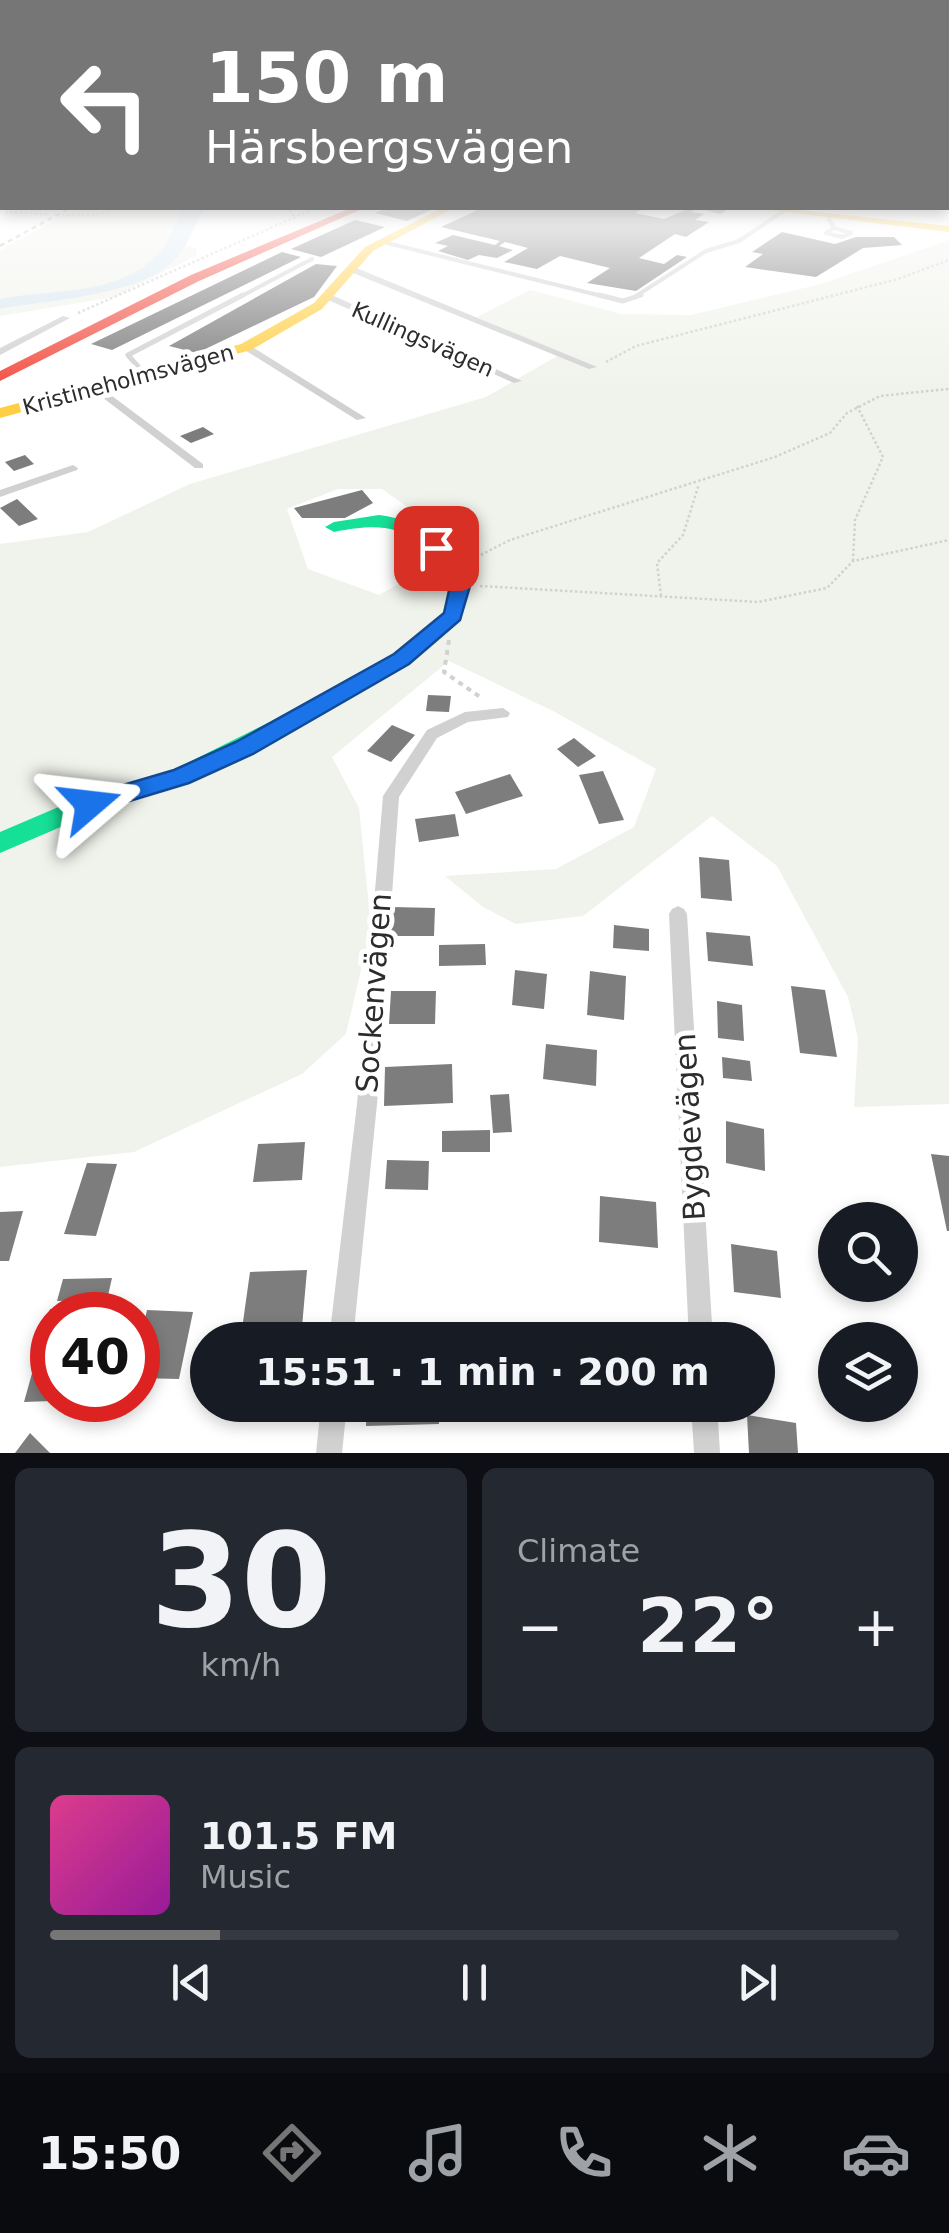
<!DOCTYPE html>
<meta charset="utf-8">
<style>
:root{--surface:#171b24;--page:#242831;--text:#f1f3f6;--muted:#9ea1a6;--line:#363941;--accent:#767676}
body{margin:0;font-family:"DejaVu Sans",sans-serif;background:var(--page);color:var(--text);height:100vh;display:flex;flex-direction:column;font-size:38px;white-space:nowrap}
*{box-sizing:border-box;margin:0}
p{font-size:32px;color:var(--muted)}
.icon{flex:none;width:55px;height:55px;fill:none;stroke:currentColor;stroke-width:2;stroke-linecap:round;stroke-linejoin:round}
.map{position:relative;height:1453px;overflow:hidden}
.sheet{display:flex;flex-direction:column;gap:15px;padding:15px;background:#0d0f14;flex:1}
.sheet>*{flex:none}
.top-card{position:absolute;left:0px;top:0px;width:950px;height:210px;box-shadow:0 5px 15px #0003;background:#767676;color:#fff;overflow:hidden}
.buttons{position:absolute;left:818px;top:1202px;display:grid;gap:20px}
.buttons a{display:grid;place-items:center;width:100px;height:100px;border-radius:50%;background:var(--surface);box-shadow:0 5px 15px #0003;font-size:50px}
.speed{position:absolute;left:30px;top:1292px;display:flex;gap:20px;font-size:50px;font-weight:700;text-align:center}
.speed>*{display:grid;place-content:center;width:130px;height:130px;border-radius:50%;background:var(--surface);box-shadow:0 5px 15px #0003;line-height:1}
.speed .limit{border:15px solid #d22;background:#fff;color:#111}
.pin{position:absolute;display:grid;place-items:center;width:85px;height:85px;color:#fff;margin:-42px;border-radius:20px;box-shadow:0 5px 15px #0006}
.me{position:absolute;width:110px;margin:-55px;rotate:73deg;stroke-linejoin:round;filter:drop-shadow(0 0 8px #0008)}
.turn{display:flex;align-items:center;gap:35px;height:210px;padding:0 40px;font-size:45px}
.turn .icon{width:130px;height:130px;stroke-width:2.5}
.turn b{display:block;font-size:70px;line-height:85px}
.big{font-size:75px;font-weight:700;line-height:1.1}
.sheet .card{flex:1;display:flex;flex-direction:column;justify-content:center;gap:15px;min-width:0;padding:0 35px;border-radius:15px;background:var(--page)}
.sheet .dial{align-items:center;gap:0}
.dial b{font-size:130px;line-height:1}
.song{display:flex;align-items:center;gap:30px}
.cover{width:120px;height:120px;border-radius:15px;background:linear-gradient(135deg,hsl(330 70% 55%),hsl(300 70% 35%))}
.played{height:10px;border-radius:5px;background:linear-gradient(90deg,var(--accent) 20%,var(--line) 20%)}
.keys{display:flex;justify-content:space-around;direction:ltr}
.heat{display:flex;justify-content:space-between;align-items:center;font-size:55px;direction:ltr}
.sheet .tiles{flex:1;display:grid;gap:15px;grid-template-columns:1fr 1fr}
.card:last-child{grid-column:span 2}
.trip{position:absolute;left:190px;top:1322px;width:585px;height:100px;border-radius:50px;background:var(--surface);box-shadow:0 5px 15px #0003;font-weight:700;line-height:100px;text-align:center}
.tab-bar{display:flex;height:160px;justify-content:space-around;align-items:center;background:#090b0e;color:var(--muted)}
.tab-bar .icon{width:70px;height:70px}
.tab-bar .selected{color:var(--accent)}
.tab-bar b{font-size:45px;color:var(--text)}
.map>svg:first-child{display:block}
.green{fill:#f0f3eb;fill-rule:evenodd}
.water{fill:#d7e6f0}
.building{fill:#7d7d7d}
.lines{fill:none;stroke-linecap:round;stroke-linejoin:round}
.path-far1{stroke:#d1d1d1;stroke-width:2.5;stroke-dasharray:2.5 2.5;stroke-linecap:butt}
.path{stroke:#d1d1d1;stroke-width:4;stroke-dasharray:5 5;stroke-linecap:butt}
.lane-far1{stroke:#d1d1d1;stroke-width:4}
.lane{stroke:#d1d1d1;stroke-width:5}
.street{fill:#d1d1d1;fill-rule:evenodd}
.fast{fill:#16e098;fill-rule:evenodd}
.slow{fill:#ffcf43;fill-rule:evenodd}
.jam{fill:#f24e42;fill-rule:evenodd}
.rail{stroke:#b8b8b8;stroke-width:2.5;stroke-dasharray:5 4;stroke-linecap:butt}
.route{fill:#1a73e8;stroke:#114b97;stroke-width:2.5}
.labels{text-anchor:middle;stroke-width:10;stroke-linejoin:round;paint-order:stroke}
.far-street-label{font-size:22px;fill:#2c2c2c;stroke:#fff}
.near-street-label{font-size:30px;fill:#2c2c2c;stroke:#fff}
</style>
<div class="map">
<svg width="949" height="1453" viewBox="0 0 949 1453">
<rect width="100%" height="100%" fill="#fff"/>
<path class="green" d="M77,208H185C173,223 171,241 157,255C116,296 53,290 0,299V250Z
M949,240V1104L854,1107L858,1038L848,997L777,866L712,816L583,916L516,924L483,907L445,876L556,869L634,827L656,769L555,712L449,661L332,757L359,808L371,927L346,1034L302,1074L134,1152L0,1167V544L88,532L190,484L486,397L559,355L477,317L530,290L622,314L691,315L821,284ZM338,489H382L452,539L426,568L379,595L308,569L287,509Z
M185,245L196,248L197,255L114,297L0,316V309C49,301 158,290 185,245Z"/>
<path class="water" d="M185,208H206C194,222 191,240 179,255C147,296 48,300 0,309V299C54,288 115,297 157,255C171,241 173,223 185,208Z"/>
<path class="building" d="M388,208H435L407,221L375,213Z
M482,208H645L635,213L664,219L690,208L728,209L720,214L698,208L691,212L704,214L695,220L709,222L686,237L675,234L639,258L664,264L677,255L687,257L636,291L587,283L610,268L560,256L537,269L504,262L528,248L505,242L499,246L513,250L497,258L479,255L468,260L438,251L448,246L435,243L453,235L495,245L500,241L441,227Z
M355,220L385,227L321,257L291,249Z
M782,232L835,244L856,237H894L902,245L863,248L816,277L745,267L763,254L752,252Z
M282,252L301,257L112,350L91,344Z
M316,264L337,266L314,297L197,353L169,346Z
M203,427L214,434L191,443L180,436Z
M25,455L34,464L14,471L5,462Z
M362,490L373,503L345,518H302L294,508Z
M17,499L38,519L19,526L0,508Z
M428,695L451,696L449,712L426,711Z
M392,725L415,735L391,762L367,751Z
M574,738L596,756L578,767L557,749Z
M603,771L624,820L599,824L579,775Z
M510,774L523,796L466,814L455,792Z
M455,814L459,836L419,842L415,819Z
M699,857L729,860L732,901L701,898Z
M392,907L435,908L434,936H389Z
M614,925L649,929V951L613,948Z
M706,932L750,936L753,966L708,961Z
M485,944L486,965L439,966V945Z
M515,970L547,974L544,1009L512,1005Z
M590,971L626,976L624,1020L587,1015Z
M791,986L825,990L837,1057L800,1053Z
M391,991H436L435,1024H389Z
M717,1001L742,1005L744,1041L718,1038Z
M546,1044L597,1050L596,1086L543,1079Z
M722,1057L750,1061L752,1081L723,1078Z
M452,1064L453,1103L384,1106L385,1067Z
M509,1094L512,1132L493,1133L490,1095Z
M726,1121L764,1129L765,1171L726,1163Z
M490,1130V1152H442V1131Z
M305,1142L302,1180L253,1182L258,1144Z
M931,1154L949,1156V1231H947Z
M387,1160L429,1161L428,1190L385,1189Z
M87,1163L117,1164L96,1236L64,1234Z
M600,1196L656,1202L658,1248L599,1242Z
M23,1211L9,1261H0V1212Z
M731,1244L777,1251L781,1298L734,1292Z
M307,1270L302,1327L242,1329L250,1272Z
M112,1278L107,1300L57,1301L63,1279Z
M100,1308L98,1315H52V1401L24,1402L50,1309Z
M147,1310L193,1312L179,1379L138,1378V1352Z
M592,1322L661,1329V1340H592Z
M367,1405H439V1424L366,1426Z
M747,1415L796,1423L798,1453H749Z
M30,1433L50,1453H15Z"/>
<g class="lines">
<path class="path-far1" d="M0,212L47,214
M62,215H94L120,208
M294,216L288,208H306
M78,313L316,208
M606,362L636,346L898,279L949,260
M853,561L855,520L883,457L857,406
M463,564L510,540L775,457L830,433L847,413L880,396L949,389
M480,586L758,602L827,588L853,561L949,540
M661,596L657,563L683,535L699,484"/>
<path class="path" d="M449,640L444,672L483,699"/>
<path class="lane-far1" d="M829,219L834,228
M834,228L851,233L842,237L826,233Z
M383,242L610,298
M238,298L312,259
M633,298L706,251L739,241L788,208"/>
<path class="lane" d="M599,295L623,301L641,295
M146,376L128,355L243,295"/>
<path class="street" d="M348,267H354L597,367L589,369L348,271Z
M326,295H332L522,381L514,383L326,299Z
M63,316L70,318L0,355V348Z
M243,345H249L366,418L357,420L243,349Z
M94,387H100L203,464V468H195L94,391Z
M73,465L78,468L77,470L0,497V490Z
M503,708L510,713L508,717L468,722L437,738L399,797L377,1104L353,1340H329L357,1104L383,796L427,730L465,712Z
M678,906L684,909L687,914L713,1340H689L669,914L672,909Z
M321,1405H347L342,1453H316Z
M691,1405H717L720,1453H694Z"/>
<path class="fast" d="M379,515C425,520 445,549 470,585L460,619L408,664L304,725L189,783L98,811L0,853V832L82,797L173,770L288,713L394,654L444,612L450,585C415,532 399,519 334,532L325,527L334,522Z"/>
<path class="slow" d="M442,208H454L373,251L322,309L251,350L0,418V408L241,344L314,303L365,247Z
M751,208H780L949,226V232Z"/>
<path class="jam" d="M351,208H364L199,281L0,381V371L191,275Z"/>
<path class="rail" d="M0,246L70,208"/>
</g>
<linearGradient id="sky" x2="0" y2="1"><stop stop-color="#a1c8eb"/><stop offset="0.48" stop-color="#fff"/><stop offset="1" stop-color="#fff" stop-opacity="0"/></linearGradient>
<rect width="949" height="391" fill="url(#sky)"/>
<path class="route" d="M436,542L442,544L470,586L460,620L409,664L253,754L189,783L90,813L82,810L78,804L82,797L174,770L236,742L394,654L444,613L450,586L426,548Z"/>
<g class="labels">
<g class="far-street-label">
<text transform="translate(423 339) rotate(24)" y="8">Kullingsvägen</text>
<text transform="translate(128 379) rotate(-15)" y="8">Kristineholmsvägen</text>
</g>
<g class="near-street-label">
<text transform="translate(374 993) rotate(-86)" y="10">Sockenvägen</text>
<text transform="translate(690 1127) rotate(-93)" y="10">Bygdevägen</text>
</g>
</g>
</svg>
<div class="buttons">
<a><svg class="icon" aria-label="search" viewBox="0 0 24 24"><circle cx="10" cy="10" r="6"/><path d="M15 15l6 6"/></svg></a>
<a><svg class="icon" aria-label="layers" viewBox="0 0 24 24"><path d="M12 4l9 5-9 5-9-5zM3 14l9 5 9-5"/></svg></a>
</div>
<div class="speed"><div class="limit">40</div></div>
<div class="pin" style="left:436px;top:548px;background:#d93025"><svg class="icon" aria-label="arrive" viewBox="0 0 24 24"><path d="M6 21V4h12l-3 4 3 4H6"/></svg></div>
<svg class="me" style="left:90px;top:804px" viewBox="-20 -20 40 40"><path d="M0-17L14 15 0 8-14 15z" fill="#1a73e8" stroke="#fff" stroke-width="4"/></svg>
<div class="trip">15:51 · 1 min · 200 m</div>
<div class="top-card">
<div class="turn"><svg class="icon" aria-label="left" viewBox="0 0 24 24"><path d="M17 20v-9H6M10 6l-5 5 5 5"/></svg><div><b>150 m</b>Härsbergsvägen</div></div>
</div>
</div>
<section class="sheet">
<div class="tiles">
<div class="card dial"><b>30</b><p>km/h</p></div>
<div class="card"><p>Climate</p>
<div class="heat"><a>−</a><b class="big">22°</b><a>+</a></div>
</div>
<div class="card">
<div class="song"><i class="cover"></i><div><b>101.5 FM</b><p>Music</p></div></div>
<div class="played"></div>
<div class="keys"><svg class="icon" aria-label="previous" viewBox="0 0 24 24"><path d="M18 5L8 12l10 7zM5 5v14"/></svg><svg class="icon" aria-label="pause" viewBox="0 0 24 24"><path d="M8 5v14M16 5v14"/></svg><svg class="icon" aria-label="next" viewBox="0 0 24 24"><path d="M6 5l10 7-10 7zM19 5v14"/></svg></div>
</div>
</div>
</section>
<nav class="tab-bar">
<b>15:50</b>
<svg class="icon selected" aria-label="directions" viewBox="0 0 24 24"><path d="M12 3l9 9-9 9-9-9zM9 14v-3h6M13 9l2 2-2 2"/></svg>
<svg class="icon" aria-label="music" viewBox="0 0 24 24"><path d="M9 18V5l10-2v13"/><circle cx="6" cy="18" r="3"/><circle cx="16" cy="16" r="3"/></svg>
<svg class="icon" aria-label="phone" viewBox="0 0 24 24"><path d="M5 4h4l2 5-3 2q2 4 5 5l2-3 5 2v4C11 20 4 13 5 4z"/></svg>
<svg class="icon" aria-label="climate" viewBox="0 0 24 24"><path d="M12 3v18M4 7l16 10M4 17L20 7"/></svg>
<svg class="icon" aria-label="car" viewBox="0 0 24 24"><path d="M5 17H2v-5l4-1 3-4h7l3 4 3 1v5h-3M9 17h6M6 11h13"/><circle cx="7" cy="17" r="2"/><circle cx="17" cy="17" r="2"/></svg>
</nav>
